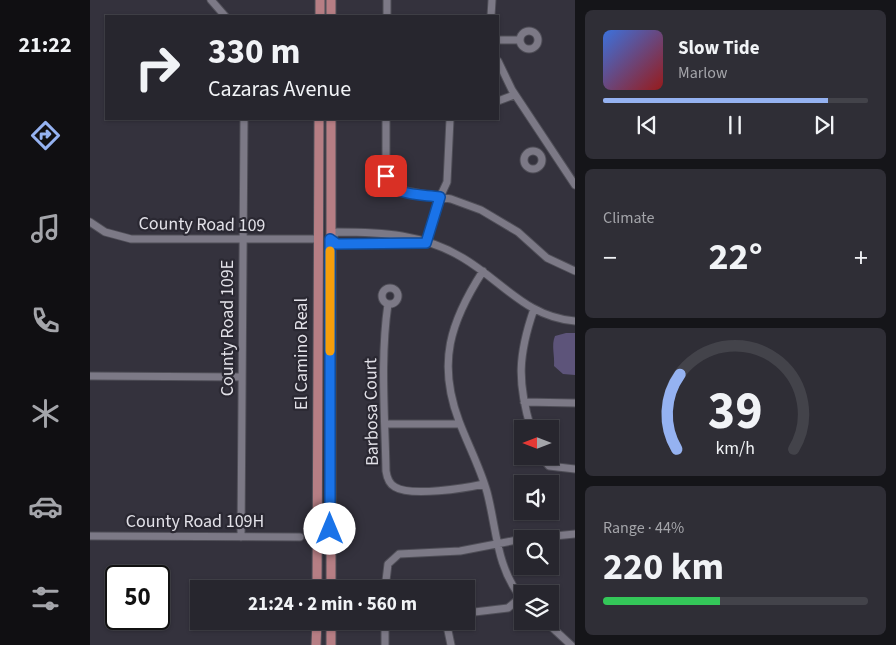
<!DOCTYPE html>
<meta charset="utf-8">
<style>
:root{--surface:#27262e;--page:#2f2e36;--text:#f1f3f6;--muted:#a4a5aa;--line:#43434a;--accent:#95b2f1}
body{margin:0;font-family:"Source Sans 3",sans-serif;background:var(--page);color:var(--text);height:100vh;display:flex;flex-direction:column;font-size:19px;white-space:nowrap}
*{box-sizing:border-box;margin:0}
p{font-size:16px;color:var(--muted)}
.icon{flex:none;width:28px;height:28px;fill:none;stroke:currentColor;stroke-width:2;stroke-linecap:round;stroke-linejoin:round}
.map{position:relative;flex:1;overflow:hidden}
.details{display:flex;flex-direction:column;gap:10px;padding:10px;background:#151519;width:321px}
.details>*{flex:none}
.hud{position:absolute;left:15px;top:15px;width:394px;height:105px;border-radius:0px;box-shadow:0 1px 4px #0004,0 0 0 1px var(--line);background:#27262e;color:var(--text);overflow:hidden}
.needle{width:32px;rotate:270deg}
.controls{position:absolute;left:424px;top:420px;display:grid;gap:10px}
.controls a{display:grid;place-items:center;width:45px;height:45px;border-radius:0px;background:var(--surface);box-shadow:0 1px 4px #0004,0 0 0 1px var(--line);font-size:25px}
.speed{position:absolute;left:15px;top:565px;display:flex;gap:10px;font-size:25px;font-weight:700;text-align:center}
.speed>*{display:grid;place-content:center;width:65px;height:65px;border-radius:50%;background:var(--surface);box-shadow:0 1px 4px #0004,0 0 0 1px var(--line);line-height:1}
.speed .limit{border:2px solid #111;border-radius:8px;background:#fff;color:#111}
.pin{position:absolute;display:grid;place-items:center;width:42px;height:42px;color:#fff;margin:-21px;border-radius:10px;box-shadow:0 2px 8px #0006}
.me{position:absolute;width:55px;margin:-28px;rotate:0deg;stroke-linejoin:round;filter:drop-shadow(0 0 4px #0008)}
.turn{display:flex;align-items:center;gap:18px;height:105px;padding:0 20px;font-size:22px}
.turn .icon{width:65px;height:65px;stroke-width:2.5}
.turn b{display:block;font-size:35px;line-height:42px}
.big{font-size:38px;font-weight:700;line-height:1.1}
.details .widget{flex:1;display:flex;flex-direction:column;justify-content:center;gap:8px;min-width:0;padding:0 18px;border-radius:8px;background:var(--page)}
.details .dial{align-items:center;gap:0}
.dial svg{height:130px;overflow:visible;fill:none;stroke:var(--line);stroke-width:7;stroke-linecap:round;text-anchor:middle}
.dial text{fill:var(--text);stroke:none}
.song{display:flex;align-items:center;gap:15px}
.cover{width:60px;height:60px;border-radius:8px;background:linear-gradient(135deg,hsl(220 70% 55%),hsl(0 70% 35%))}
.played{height:5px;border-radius:2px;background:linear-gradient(90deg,var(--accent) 85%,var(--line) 85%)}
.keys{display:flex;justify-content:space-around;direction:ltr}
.heat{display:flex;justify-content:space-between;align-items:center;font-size:28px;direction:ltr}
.charge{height:8px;border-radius:4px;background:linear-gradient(90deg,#34c759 44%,var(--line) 0)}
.trip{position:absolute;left:100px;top:580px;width:285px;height:50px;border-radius:0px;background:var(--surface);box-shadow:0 1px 4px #0004,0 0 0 1px var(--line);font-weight:700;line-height:50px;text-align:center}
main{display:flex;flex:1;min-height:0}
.tabs{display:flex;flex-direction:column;width:90px;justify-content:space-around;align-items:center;background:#100f12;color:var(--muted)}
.tabs .icon{width:35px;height:35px}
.tabs .current{color:var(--accent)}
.tabs b{font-size:22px;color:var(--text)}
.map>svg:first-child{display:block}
.green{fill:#5d547a}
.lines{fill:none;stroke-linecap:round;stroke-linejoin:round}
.minor-casing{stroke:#4f4e57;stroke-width:9}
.major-casing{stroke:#4f4e57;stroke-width:11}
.minor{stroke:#7c7986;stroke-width:7}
.major{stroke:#b67e84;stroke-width:9}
.route-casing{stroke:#114b97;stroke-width:12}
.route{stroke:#1a73e8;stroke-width:9}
.slow{stroke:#f59e0b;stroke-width:9}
.labels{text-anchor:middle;stroke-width:4.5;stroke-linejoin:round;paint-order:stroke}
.street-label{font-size:18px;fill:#e2e1e8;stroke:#2a2832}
</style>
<main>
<nav class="tabs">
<b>21:22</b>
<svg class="icon current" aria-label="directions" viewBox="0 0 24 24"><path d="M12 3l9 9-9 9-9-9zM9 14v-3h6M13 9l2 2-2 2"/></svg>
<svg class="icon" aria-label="music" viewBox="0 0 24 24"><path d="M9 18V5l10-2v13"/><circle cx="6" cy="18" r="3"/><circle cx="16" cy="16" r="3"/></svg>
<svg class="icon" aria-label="phone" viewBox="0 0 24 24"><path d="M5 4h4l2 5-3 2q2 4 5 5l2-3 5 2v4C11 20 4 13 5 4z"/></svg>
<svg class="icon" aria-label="climate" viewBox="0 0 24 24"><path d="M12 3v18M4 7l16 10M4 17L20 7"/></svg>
<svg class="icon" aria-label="car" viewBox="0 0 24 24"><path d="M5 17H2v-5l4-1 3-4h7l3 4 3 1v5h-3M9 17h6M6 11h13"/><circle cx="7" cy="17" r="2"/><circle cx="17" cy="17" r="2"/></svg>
<svg class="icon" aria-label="filters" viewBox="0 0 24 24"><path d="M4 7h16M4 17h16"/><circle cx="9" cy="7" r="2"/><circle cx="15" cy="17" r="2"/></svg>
</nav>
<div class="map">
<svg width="485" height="645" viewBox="0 0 485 645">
<rect width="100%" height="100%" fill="#34323d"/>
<path class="green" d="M476,333H485V375L473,374L464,366C465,356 461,345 465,336Z"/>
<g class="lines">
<defs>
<path id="minor" d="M121,0L135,16
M297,0V16
M401,16L402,0
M430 40a9 9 0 1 1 18 0a9 9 0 1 1-18 0Z
M408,40H430
M408,61L422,90L485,185
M408,101L424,95
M296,119V176L305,189L361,199L391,210L428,232L457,258L485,271
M434 160a9 9 0 1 1 18 0a9 9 0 1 1-18 0Z
M0,222L15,232L41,239H228
M336,243L247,244L240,239L247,232C291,232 334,234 373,258C412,281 436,317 485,321
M336,243L350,197L357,182L360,119
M393,271C360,322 347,363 369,421C378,445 390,467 397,492C407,530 406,567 432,599
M292 296a8 8 0 1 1 16 0a8 8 0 1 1-16 0Z
M298,304C290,358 295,416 296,471C297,478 299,484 305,487C321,497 376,488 394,484
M0,376L152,377
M434,402L485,403
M295,424H370
M441,429C427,382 428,355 444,309
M450,456L459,466L485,469
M0,536L210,537
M151,537L154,119
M434,539L485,534
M295,589L298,564L309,554L370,551L432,539
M376,613L418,608L431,597
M356,621L361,645
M455,621L481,645
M295,645V621"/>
<path id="major" d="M230,0V16
M241,16V0
M227,589L229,119
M241,589V119
M241,621V645
M226,645L227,621"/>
</defs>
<use href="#minor" class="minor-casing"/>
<use href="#major" class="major-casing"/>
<use href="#minor" class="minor"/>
<use href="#major" class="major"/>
</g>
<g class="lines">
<defs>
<path id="route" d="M240,529V239L247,244L336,243L350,197C330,194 303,197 296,176"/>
</defs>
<use href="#route" class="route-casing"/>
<use href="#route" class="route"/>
<path class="slow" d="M240,251V351"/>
</g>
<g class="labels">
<g class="street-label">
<text transform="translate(112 224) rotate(1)" y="6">County Road 109</text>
<text transform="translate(137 328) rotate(-90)" y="6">County Road 109E</text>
<text transform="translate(211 354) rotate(-90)" y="6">El Camino Real</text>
<text transform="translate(281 412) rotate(-91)" y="6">Barbosa Court</text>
<text x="105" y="527">County Road 109H</text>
</g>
</g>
</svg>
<div class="controls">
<a><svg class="needle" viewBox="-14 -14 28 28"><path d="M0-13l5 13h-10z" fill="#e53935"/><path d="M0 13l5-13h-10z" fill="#a4a5aa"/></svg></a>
<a><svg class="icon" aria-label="sound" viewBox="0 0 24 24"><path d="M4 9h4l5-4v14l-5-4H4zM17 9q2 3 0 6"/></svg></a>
<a><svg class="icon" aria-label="search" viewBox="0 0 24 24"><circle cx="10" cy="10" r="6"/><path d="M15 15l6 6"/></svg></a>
<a><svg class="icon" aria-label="layers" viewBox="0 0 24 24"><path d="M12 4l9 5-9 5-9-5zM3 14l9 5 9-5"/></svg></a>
</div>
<div class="speed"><div class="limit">50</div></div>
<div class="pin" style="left:296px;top:176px;background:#d93025"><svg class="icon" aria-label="arrive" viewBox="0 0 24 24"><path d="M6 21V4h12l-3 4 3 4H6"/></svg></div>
<svg class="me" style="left:240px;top:529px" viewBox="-20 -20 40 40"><circle r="19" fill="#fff"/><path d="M0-13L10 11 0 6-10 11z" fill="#1a73e8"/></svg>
<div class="trip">21:24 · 2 min · 560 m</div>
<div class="hud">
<div class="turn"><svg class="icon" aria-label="right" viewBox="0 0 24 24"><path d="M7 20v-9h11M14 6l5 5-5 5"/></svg><div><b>330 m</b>Cazaras Avenue</div></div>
</div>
</div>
<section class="details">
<div class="widget">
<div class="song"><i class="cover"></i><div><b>Slow Tide</b><p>Marlow</p></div></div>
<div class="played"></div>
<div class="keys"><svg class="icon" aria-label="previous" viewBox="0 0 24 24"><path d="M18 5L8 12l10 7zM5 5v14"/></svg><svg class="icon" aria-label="pause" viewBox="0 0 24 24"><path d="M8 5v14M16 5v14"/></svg><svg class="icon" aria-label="next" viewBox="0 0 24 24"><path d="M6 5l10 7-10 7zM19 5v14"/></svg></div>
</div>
<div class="widget"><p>Climate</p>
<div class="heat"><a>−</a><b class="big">22°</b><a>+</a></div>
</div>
<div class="widget dial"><svg viewBox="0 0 100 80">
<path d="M14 69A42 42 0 1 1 86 69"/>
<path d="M14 69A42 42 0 0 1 16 23" stroke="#95b2f1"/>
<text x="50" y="56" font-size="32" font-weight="700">39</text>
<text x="50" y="72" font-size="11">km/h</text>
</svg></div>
<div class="widget"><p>Range · 44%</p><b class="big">220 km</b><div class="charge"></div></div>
</section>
</main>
